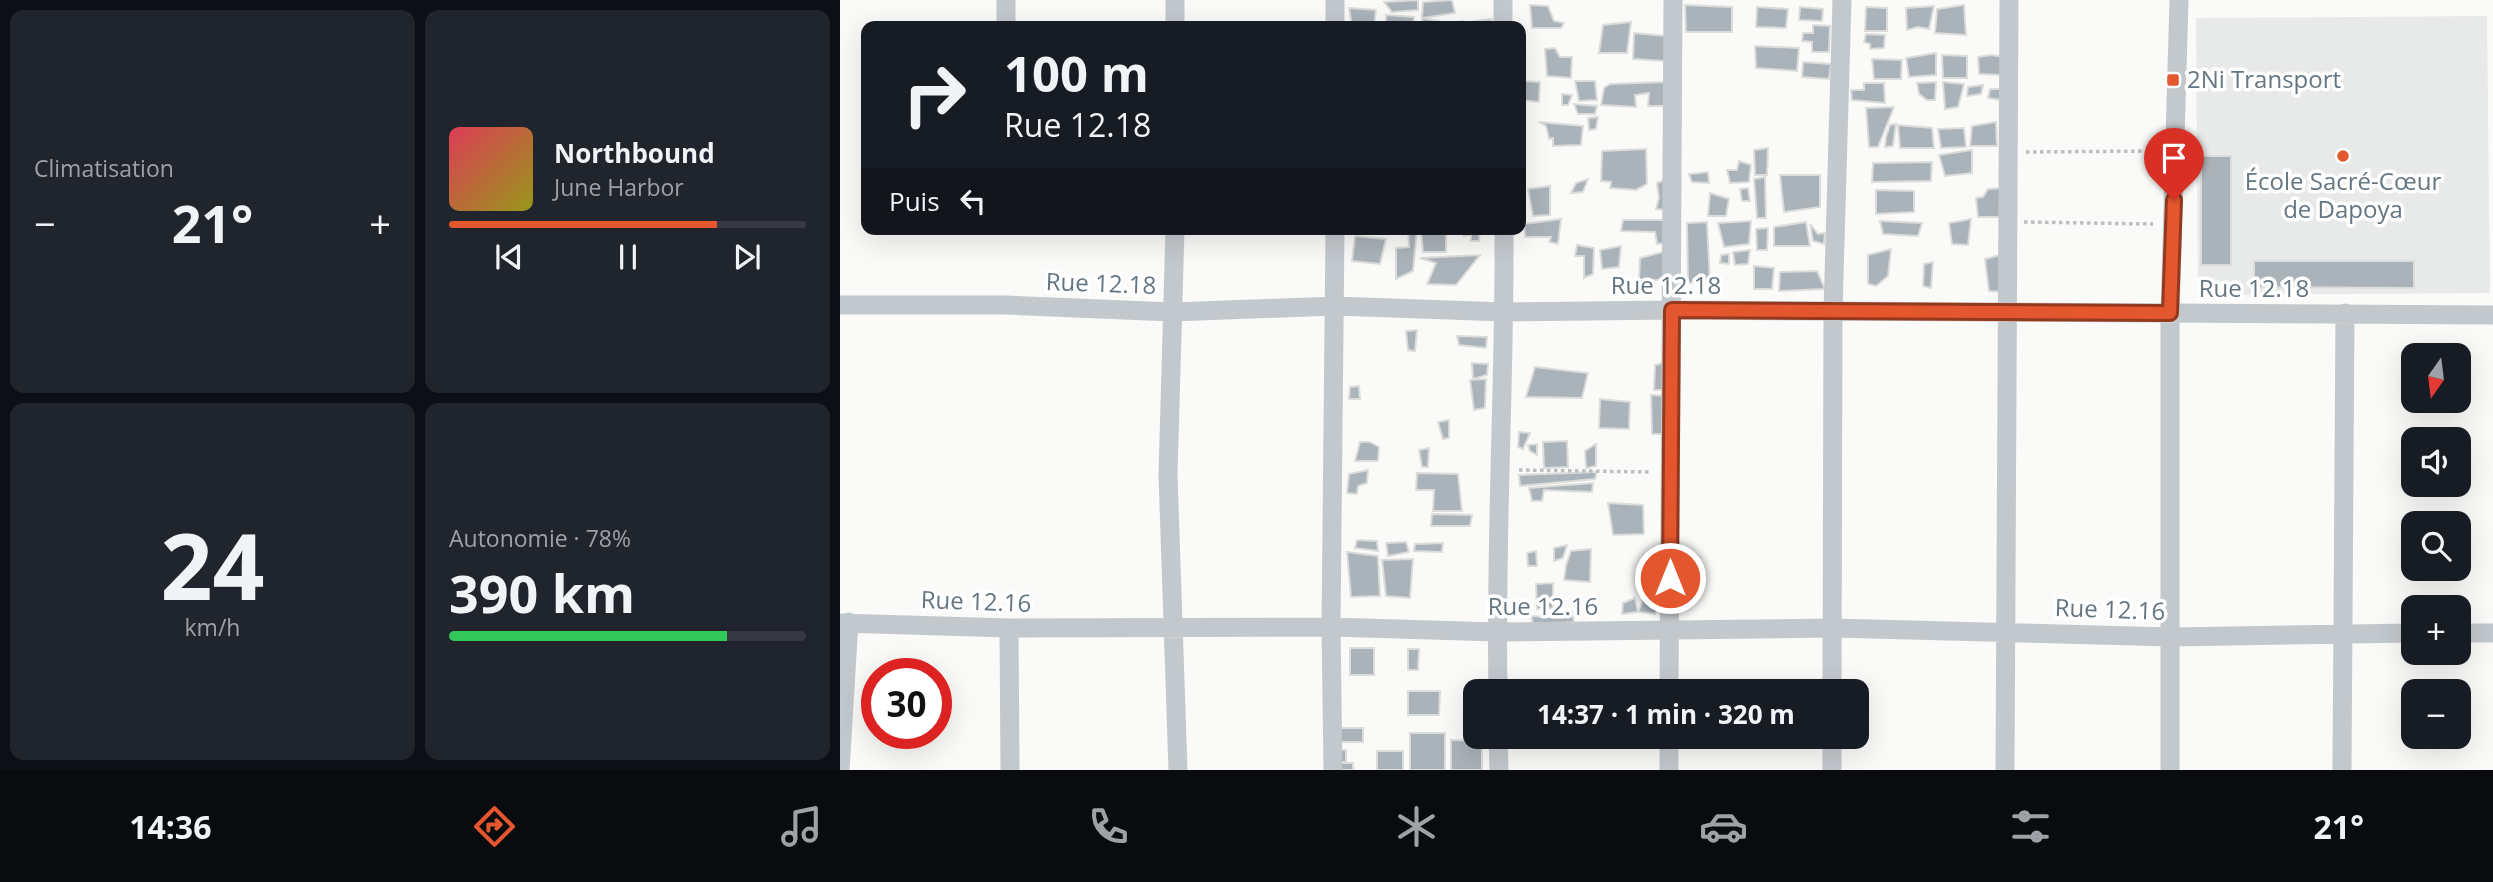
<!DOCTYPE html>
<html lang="fr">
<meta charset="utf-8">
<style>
:root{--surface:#171b24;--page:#20242c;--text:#f1f3f6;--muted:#9ea1a6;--line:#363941;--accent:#e4572e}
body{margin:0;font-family:"Open Sans",sans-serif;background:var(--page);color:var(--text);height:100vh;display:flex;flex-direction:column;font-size:26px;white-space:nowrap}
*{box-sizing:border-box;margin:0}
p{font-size:23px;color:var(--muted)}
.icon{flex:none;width:38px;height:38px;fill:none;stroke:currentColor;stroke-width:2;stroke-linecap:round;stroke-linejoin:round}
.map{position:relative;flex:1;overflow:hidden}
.details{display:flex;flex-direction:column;gap:10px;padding:10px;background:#0d0f14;width:840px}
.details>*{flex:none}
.hud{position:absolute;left:21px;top:21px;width:665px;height:214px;border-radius:14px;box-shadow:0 7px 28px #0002;background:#171b24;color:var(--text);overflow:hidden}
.needle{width:46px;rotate:194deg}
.fabs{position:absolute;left:1561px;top:343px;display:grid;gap:14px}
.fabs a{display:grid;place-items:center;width:70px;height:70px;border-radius:14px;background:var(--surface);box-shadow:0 7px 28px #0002;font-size:35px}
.speed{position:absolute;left:21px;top:658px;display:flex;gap:14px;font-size:35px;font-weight:700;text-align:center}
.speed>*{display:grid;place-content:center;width:91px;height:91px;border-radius:50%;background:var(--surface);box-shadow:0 7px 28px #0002;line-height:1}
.speed .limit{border:10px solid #d22;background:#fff;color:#111}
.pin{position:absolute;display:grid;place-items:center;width:60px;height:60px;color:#fff;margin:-72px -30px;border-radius:50% 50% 50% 0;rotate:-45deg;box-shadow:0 0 7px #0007}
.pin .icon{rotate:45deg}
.me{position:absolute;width:77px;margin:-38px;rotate:0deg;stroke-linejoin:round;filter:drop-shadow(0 0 5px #0008)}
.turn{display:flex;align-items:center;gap:24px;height:147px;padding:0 28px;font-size:32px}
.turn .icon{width:91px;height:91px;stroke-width:2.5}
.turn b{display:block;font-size:49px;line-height:60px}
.then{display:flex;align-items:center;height:66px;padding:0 28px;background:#0003;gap:14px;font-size:26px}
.big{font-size:52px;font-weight:700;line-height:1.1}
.details .tile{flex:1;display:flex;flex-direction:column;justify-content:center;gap:10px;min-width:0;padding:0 24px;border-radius:14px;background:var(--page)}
.details .dial{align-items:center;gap:0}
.dial b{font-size:91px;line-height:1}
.song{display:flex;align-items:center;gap:21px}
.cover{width:84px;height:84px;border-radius:10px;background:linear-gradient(135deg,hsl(350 70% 55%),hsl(60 70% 35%))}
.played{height:7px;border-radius:4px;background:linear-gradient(90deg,var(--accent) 75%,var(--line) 75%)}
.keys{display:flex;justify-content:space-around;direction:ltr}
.heat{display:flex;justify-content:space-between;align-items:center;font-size:38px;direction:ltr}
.charge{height:10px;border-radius:5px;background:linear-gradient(90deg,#34c759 78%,var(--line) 0)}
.details .tiles{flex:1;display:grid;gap:10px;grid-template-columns:repeat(2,1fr)}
.trip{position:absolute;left:623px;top:679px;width:406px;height:70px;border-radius:14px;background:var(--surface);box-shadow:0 7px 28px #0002;font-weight:700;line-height:70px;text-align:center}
.tabs{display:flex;height:112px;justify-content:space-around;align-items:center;background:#090b0e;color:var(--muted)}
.tabs .icon{width:49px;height:49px}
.tabs .active{color:var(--accent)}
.tabs b{font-size:32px;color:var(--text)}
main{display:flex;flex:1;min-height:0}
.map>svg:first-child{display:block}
.built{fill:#e8e9e9}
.building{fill:#aab3b9;stroke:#dcdcda;stroke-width:2}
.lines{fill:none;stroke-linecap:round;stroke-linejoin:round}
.path{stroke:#bbbfc2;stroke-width:3.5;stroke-dasharray:3.5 3.5;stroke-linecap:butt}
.street{stroke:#c3c8cc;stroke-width:19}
.route-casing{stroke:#94391e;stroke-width:18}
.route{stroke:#e4572e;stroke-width:12}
.poi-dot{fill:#e4572e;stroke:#fff;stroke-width:2.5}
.labels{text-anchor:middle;stroke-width:7;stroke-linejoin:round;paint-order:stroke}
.poi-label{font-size:24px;fill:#657683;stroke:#fff;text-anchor:start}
.street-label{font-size:24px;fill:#657683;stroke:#fff}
</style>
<main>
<section class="details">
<div class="tiles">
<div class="tile"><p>Climatisation</p>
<div class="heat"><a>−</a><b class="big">21°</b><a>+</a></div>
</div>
<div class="tile">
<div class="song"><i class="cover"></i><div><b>Northbound</b><p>June Harbor</p></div></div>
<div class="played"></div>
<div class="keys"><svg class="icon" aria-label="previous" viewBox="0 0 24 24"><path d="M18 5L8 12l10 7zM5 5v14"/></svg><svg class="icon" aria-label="pause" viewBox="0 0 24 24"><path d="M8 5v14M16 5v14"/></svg><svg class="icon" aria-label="next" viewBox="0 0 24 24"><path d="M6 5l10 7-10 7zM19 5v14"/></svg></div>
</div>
<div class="tile dial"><b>24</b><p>km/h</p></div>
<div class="tile"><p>Autonomie · 78%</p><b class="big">390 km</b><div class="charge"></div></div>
</div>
</section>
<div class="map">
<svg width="1653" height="770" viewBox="0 0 1653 770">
<rect width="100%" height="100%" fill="#fafaf8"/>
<path class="built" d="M1647,16L1650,293L1358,295L1356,18Z"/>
<path class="building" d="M578,0V10L552,12L544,2Z
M612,0L615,13L582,18L583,2Z
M690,5L708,6L714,21L724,23L721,28H692Z
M845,5L892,7V32H846Z
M1124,5L1126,35L1095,33L1097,9Z
M1094,6L1089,29L1078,27L1067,30L1066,8Z
M917,7L948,9L946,28L916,27Z
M960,7L983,9L982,21L959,20Z
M1026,7L1047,8V31H1025Z
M509,8L536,10L534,26H512Z
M546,15L574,17V26H546Z
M582,18L603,22L604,26H583Z
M652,19L650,26H635L634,21Z
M624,21L625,26H608V23Z
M791,22L787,53H759L763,25Z
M973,25L990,26L989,52H972V42L962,41L963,33H973Z
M794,33L827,36L824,61L793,59Z
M1026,34L1045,35L1044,48L1030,49V44L1024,42Z
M915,46L959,48L957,71L916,68Z
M715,48L720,57H732L731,78L707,76L705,49Z
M1096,53V75L1069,77L1066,58Z
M1102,55L1127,56V78H1103Z
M1151,55L1164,57L1162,75L1139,74L1138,57Z
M1032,59L1062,60L1061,79H1034Z
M963,62L991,64L989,79L962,77Z
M681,81L700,82L699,102L682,100Z
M735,81H755L757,100L739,101Z
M825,82L826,106H808L809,93L795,95L796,107L761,105L764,88L770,84Z
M1096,82L1095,100H1087L1079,94L1077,83Z
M1103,82L1124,84L1118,107L1105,109Z
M1024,83H1044L1045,103L1012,100L1011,90H1024Z
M1143,85L1141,94L1127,96L1128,87Z
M1150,89H1160V100L1148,98Z
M722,94L732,95L728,105H722Z
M734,104L757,106L755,114H738Z
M1054,107L1038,147H1029L1026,108Z
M758,117L756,129L749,130L748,118Z
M699,122L743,126L741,145L713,146V138L709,139L706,126Z
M1156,122L1157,146H1130L1132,126Z
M1056,124L1053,146L1045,147L1046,137L1050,125Z
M1058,125L1092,128L1094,148H1060Z
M1124,128L1126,147L1101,148L1098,129Z
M928,148L927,175H915L914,150Z
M806,149L807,184L796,190L770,188L771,182L761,181L762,151Z
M1132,150V173L1105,176L1099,155Z
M1361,156H1391V265H1361Z
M899,161L911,165L909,182L890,183L887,170H897Z
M1092,162L1091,181L1032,182L1033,163Z
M868,172L869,183L852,182L849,174Z
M940,175H980V207L944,212Z
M925,177L926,218H917L914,179Z
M748,179L743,192L731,193L736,183Z
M828,179L826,210L816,209L819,198L817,183Z
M710,186V215L693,216L688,189Z
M908,188L910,201H902L900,189Z
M1163,188L1160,217H1138L1136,198L1143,197L1148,189Z
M1036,190L1074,191V212L1036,214Z
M870,193L889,199L886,216H868Z
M721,219L718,244L709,242L711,237H685L684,224Z
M1131,219L1128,245L1112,244L1109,223Z
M783,220H825L826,243L817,244L815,232L781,231Z
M911,221L909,244L884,247L878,223Z
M1040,221L1082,223L1078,236L1043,234Z
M867,222L870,282L848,283L847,223Z
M966,222L970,246H934V227Z
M970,224L978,234L985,233L984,244L973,241Z
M928,228L927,250H917L916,229Z
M568,229H577L573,271L556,279V248L569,247Z
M581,229H606V252H583Z
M622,229H640L639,241H631V234L624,236Z
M515,236L546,239L540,264L512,261Z
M737,245L754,248L753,274L744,278V256H735Z
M781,246L779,267L762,269L760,250Z
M1051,249L1048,276L1036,286L1028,284V255Z
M910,250L908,264L895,265L893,252Z
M827,251L824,280H799L800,258Z
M889,254V264L880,263L881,255Z
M1164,254V292L1149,291L1145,259Z
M640,255L616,285L587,284L596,263L580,258Z
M1414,261H1574V288L1414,287Z
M1093,262L1091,288L1083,286L1084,264Z
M914,266L934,268L932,289H914Z
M977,271L985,289L939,291L940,272Z
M577,330L575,351L568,350L566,331Z
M617,336L647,337L646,348L619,345Z
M827,362L825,390H814L815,365Z
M632,363L648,364L647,375L633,379Z
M695,367L748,373L742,398L686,397Z
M646,379L645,408L634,410L630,380Z
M519,386L520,399H509L510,387Z
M811,395L828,396L824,434H812Z
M760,399L790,402L789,429L759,428Z
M609,420V438L603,439L598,422Z
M679,432L690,433L683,449L678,447Z
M727,441L728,467L704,468L703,442Z
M520,442H530L539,447L538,461H515Z
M697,444V455L690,451L688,445Z
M756,444V466L746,468L745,451Z
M589,448L588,467H582L579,450Z
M528,470L527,483L518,486L517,494L507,493L509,474Z
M757,472L755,479L680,486L679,475Z
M577,473L618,474L622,511H593L594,490H576Z
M753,483L752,492L704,490L702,501H692L689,488Z
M768,503L803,505L804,534L773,535Z
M592,514L632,515L630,526H591Z
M517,540L537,541L538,551L515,548Z
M566,542L569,552L548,556L546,543Z
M603,543L602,552L574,551L575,544Z
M727,545L723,558L714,561V548Z
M751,549L750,582L724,580L726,565L731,551Z
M696,551L697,566H688L687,553Z
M507,552L538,556L540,596L511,597Z
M573,559L570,598L546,596L542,560Z
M713,583V608L697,609L696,584Z
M813,595H825L815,614L798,612L803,600L812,601Z
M795,598L798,612L782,614L783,603Z
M732,612L734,622L693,624L691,616L706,617Z
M510,648H534V675H510Z
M568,649H579L578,670H568Z
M568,691H600L599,715H568Z
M497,728H523V742H497Z
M570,733H605V770H570Z
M611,740L642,741V770H611Z
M496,750H506V762H496Z
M537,751H563V770H537Z
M495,763H513V770H495Z"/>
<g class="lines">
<path class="path" d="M1186,152L1315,151
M1184,222L1313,224
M679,470L811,472"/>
<path class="street" d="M166,0V26
M335,0V26
M495,0V26
M663,0V26
M335,229L328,475L338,770
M0,305H166L332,312L495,306L665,312L832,310L1653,315
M0,623L169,628L491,627L657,632L993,628L1332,637L1573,633
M169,628L170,770
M1619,633H1653
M658,691C655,537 665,383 664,229
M829,691L833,0
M992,691L993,311L1002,0
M658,737L659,770
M0,770L9,622
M493,770L491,627L495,229
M829,770V737
M992,770V737
M1165,770L1169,0
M1330,770V313L1339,0
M1502,770L1505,313"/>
</g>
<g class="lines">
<defs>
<path id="route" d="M830,578L832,310L1330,313L1334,200"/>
</defs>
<use href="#route" class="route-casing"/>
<use href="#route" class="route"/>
</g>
<g class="poi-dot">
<rect x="1326" y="73" width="14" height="14" rx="3.5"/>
<circle cx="1503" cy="156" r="7"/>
</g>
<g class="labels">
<g class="poi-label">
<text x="1347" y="88">2Ni Transport</text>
<text x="1503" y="190" text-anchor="middle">École Sacré-Cœur<tspan x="1503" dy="28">de Dapoya</tspan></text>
</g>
<g class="street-label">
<text transform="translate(261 284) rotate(2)" y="8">Rue 12.18</text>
<text x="826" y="294">Rue 12.18</text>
<text x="1414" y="297">Rue 12.18</text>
<text transform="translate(136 602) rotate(2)" y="8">Rue 12.16</text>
<text x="703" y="615">Rue 12.16</text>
<text transform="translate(1270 610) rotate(2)" y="8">Rue 12.16</text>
</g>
</g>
</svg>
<div class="fabs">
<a><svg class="needle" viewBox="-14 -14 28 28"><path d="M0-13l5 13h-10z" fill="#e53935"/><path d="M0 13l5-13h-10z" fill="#9ea1a6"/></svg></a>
<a><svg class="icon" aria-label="sound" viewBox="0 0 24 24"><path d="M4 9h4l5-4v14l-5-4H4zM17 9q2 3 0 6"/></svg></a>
<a><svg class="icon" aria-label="search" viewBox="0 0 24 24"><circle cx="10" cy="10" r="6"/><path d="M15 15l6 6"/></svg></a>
<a>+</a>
<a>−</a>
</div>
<div class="speed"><div class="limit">30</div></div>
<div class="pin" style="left:1334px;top:200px;background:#d93025"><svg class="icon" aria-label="arrive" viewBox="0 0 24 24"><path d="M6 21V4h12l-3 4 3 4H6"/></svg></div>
<svg class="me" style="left:830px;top:578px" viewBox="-20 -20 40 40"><circle r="17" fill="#e4572e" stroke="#fff" stroke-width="3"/><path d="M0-11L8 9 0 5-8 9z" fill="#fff"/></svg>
<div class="trip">14:37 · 1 min · 320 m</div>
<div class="hud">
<div class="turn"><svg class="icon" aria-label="right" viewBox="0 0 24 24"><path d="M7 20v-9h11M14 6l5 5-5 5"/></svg><div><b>100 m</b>Rue 12.18</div></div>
<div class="then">Puis<svg class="icon" aria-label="left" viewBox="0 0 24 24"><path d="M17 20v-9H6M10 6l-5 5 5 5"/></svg></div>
</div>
</div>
</main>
<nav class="tabs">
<b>14:36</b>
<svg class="icon active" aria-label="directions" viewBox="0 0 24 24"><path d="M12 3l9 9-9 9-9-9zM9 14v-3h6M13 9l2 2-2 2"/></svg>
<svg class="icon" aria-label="music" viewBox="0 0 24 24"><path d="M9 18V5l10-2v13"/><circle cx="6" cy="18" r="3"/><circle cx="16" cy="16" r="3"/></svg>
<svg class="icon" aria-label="phone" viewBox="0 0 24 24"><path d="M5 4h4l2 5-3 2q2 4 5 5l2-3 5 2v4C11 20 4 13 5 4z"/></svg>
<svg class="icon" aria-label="climate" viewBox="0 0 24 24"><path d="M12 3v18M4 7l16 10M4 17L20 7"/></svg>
<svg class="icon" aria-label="car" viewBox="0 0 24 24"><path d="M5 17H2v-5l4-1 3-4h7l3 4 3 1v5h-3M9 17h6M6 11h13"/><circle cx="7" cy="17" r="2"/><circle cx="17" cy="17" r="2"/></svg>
<svg class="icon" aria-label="filters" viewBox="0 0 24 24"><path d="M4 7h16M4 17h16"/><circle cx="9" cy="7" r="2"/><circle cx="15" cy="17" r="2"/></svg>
<b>21°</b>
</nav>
